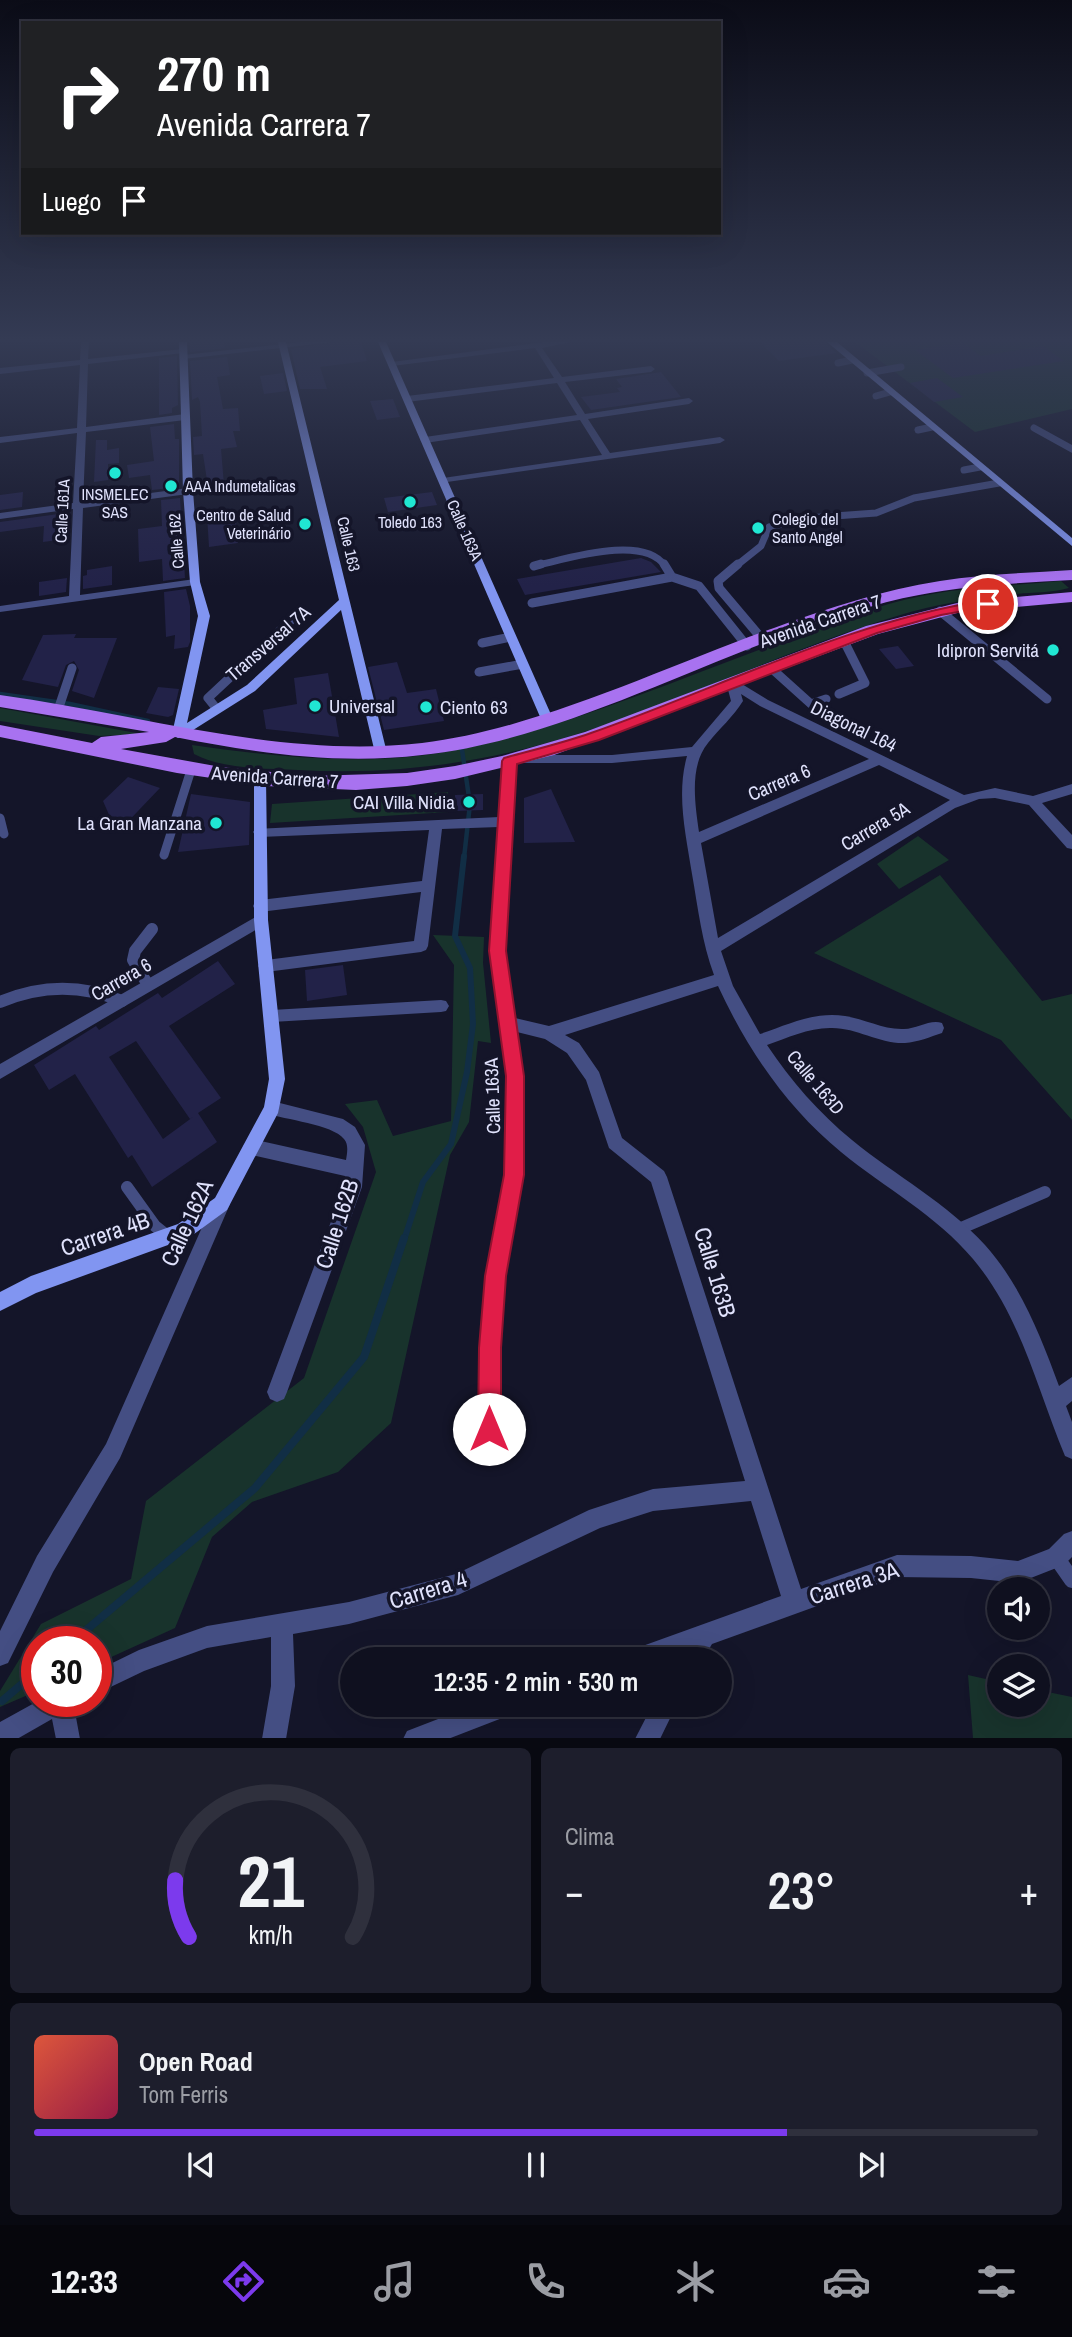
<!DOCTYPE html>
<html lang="es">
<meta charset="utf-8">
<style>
:root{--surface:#0f101f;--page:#1d1e2c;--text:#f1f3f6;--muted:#9b9da4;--line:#2f303d;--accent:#7c3aed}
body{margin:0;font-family:"Archivo Narrow",sans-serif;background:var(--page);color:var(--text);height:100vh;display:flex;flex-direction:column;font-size:26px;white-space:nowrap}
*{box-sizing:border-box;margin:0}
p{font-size:23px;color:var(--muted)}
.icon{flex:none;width:38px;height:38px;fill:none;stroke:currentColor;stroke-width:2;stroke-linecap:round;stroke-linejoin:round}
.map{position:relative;height:1738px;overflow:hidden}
.details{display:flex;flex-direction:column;gap:10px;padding:10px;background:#080911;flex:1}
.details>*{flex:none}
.banner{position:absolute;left:21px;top:21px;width:700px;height:214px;border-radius:0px;box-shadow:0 7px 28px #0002,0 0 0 2px var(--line);background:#202124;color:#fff;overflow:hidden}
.controls{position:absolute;left:987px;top:1577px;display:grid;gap:14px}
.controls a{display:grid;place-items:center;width:63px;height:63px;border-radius:50%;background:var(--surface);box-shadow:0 7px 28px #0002,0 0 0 2px var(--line);font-size:35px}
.speed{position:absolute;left:21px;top:1626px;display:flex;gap:14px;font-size:35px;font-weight:700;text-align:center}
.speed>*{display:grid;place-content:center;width:91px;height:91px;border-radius:50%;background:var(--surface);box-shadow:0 7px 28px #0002,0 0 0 2px var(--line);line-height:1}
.speed .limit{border:10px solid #d22;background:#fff;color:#111}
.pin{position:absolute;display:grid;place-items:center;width:60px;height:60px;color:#fff;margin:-30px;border:4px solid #fff;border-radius:50%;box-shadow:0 2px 7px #0007}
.me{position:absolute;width:77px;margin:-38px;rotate:0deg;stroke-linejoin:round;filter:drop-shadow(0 0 5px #0008)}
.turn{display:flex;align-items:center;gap:24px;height:147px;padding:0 21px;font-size:32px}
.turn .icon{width:91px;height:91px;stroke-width:2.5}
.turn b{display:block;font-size:49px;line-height:60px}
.then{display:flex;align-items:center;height:66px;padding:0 21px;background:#0003;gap:14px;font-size:26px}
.big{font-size:52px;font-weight:600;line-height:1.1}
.details .widget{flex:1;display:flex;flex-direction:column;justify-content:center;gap:10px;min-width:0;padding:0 24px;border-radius:10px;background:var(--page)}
.details .dial{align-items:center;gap:0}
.dial svg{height:182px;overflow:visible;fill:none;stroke:var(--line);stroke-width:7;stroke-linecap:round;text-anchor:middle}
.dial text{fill:var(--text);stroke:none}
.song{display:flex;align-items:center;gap:21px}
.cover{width:84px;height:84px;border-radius:10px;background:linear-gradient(135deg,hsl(10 70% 55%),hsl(340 70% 35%))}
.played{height:7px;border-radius:4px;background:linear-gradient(90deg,var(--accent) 75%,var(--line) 75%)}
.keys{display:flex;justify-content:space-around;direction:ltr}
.heat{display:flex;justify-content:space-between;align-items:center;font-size:38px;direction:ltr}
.details .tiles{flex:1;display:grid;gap:10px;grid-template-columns:1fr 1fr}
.widget:last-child{grid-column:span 2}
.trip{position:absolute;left:340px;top:1647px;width:392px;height:70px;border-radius:35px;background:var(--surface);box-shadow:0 7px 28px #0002,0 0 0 2px var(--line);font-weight:600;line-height:70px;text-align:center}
.tabs{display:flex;height:112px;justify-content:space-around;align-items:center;background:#06060c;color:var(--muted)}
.tabs .icon{width:49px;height:49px}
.tabs .on{color:var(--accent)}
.tabs b{font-size:32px;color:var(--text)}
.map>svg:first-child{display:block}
.green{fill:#18332c}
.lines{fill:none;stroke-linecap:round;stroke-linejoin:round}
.stream-far2{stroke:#112e45;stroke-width:4.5}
.stream-far1{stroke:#112e45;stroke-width:6}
.stream{stroke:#112e45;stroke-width:8}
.building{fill:#222248;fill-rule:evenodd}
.lane-far3{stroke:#444e83;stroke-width:7}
.lane-far2{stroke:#444e83;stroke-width:9}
.lane-far1{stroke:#444e83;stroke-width:12}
.lane{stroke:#444e83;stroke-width:16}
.street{fill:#444e83;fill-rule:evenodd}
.secondary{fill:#8195f1;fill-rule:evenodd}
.primary{fill:#a872f0;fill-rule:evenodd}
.route{fill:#e11d48;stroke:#92132f;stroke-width:2}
.poi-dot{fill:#20e7d3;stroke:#141529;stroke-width:2.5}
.labels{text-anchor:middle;stroke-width:7;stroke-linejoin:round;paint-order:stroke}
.far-poi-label{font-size:16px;fill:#e0e2fc;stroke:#141529;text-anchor:start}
.far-street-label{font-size:16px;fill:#e0e2fc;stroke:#141529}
.street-label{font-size:19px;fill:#e0e2fc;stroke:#141529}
.poi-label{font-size:19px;fill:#e0e2fc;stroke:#141529;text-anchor:end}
.near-street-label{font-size:23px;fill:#e0e2fc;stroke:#141529}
</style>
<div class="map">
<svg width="1072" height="1739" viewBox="0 0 1072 1739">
<rect width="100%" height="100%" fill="#141529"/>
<path class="green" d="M855,342H1072V409L975,432Z
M1061,581L1069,588C1052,593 1034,592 1017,594C977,598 935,604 897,616C781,651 671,708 554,741C470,765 385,775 298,770C264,768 225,770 194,754L192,745C284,758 374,768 466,748C590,721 708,666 828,625C854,616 881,605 908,599C958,587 1010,586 1061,581Z
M0,708L142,734L99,736L0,721Z
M448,792L449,812L270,823L272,804Z
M918,836L949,860L899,889L877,864Z
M940,875L1042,1001L1072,994V1120L1001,1040L814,953Z
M433,935L484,937L483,963L491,1043L478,1041L469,1122L450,1155L391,1423L338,1472L252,1502L212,1537L175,1628L96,1664V1642H37V1691L0,1707V1691L41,1624L131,1579L146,1501L304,1378L376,1172L363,1127L345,1104L377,1100L393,1136L451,1121L454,965Z
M968,1675L999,1682V1704H1038V1690L1072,1697V1738H973Z"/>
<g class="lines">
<path class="stream-far2" d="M0,694L70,704L148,721
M461,743L470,804L464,858"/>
<path class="stream-far1" d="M404,1240L423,1182L451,1144L467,1072L473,1024L470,968L455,936L464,856"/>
<path class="stream" d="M72,1642L255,1488L364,1357L404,1238
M2,1701L37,1671"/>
</g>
<path class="building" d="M190,342H224L225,348L190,352Z
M335,342H361L367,361L320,367L327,389H300L291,349Z
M760,342H825L836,353L779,361Z
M962,342L981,356L1043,346L1064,361L953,378L915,350Z
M177,356L178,405L172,408V413L159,415V358Z
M227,357L230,375L217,377L223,409L238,408L240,431H233L237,447L221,449L224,485L208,487L203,454L194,455L193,437L202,436L200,402L198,397L192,400L190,361Z
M661,372L681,397L591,410L581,397L620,392L617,388L622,387L616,379Z
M283,373L287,391L264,394L260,376Z
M937,378L963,397L934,402L910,383Z
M393,399L400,417L377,420L370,401Z
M174,424L175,439H179V487L152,490L150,475L129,478L127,465L154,461L150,427Z
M96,440H107V450L119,448V463L108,464V480L94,482Z
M23,492L22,507L0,510V495Z
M432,492L437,505L388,512L384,498Z
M180,498L185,578L163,581L162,559L139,562L138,529L162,526L161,500Z
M235,512L238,543L209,547L207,515Z
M66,513V539L43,542L44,526L0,532V522Z
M641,558L651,562L661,572L525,595L517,579Z
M112,566V585L83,589V576L87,575V570Z
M67,578L66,592L39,596V582Z
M186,589L190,606V642L188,647L174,649L175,635L166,637L164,592Z
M76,634L74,638H117L94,698L72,691L79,670L74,661L66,665L58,687L22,680L43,635Z
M898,646L914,666L896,669L879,649Z
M397,662L407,693L436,689L444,721L384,730L368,667Z
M328,673L339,737L266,729L263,710L297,704L294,678Z
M158,687L179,689L173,715L168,717L146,713Z
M128,777L160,788L117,833L103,801Z
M551,789L575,842L524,843V798Z
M191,794L250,802L249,845L178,852Z
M483,794V810L455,811V795Z
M218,961L235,984L169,1026L221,1098L198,1113L217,1142L152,1187L132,1155L128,1158L75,1074L49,1090L34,1065L96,1026L99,1030L158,993L162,998ZM136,1041L190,1119L193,1117L163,1139L109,1057Z
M343,965L347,995L307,1001L305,970Z"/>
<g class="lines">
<path class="lane-far3" d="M838,363L852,360
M867,373L901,367
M876,396L890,392
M1034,428L1072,449
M918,430L932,427
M964,470L980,467
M534,566C567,559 643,534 665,566
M736,566L761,546L769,527L807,518L876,513L914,498L999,483"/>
<path class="lane-far2" d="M664,564L672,577
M738,564L718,581L719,588L763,640
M534,566L541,564
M532,603L672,577L699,586L747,646
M940,611L1047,699
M482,643L511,637
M771,668L811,704L826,699
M479,672L523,664
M839,694L865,683L844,641
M216,708L208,698L302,610
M58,710L72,668
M0,818L4,834
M164,855L191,770"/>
<path class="lane-far1" d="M148,985L133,960L135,951L152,929
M0,1002C40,985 81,984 122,1001
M127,1187L155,1226L170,1238
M959,1229L1045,1192"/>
<path class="lane" d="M1056,1557L1072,1580"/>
<path class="street" d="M81,342H89L88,359L183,349L187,351L183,353L88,364L86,427L185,414L189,417L185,420L86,432L83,502L188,488L193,491L188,494L83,508L80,595L195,579L200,582L195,585L0,612V606L69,596L73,509L0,519V513L73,503L77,433L0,443V437L77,428L80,365L0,374V368L80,360Z
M301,342H333L183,359L179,357L183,355Z
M544,342H571L542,348L562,377L651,366L655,369L651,372L565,382L585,414L689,398L693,401L689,404L588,419L610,453L720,437L725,440L720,443L440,483V479L443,478L602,455L580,420L425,443L420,440L425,437L577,415L557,383L407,402L403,399L407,396L554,378L535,348L392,366L388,364L392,362Z
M732,678L768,700L964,795L995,788L1033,796L1072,784V794L1042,803L1072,835V849L1067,848L1029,805L995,798L979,799L955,808L721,951L733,986L760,1034C787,1025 815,1011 845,1016C865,1019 884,1030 904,1029C917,1029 930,1019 942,1023L944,1028L942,1033C930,1037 918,1042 905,1043C879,1044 856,1027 830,1028C808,1028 787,1038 767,1045C791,1081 819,1113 852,1140C896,1176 947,1203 985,1245C1021,1285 1041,1337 1059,1386L1072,1377V1401L1066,1406L1072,1422V1459L1065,1456C1037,1389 1021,1316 973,1259C936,1215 885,1188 841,1152C787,1108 747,1049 718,986L565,1035L579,1043L599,1072L622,1138L664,1171L667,1177L801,1589L897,1555L971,1556L1018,1561L1049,1549L1064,1534L1072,1531V1557L1064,1565L1018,1583L971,1578L897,1577L712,1644L703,1659H680L681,1654L669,1659H626L629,1651L637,1648L781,1596L751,1501L653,1511L600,1528L458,1595L349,1624L293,1634L295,1686L286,1739H262L271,1686V1637L207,1648L144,1671L96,1694V1671L139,1650L207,1626L349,1602L456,1574L589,1510L653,1489L745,1481L651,1182L609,1148L586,1080L567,1053L545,1039L517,1032L523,1075V1175L504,1276L500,1348L499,1429L496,1436L489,1439L482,1436L479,1429L480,1348L486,1276L505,1175L507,1075L490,951L499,827L442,829L428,946L426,950L421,952L266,972L261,970L258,966L261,962L266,960L414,941L421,892L260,912L255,910L253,906L255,902L260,900L422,881L429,830L260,837L255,835L253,832L255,829L499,817L504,761L510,757L516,761L504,951L515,1018L549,1026L714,975C702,943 698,908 692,874C686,835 676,795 687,756L612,763H523L517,759L523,755H612L692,747L731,701L726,682ZM741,694L760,706L869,759L699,832C695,804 689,766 708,743C720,728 733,717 743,701ZM879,765L950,800L718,938L701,843Z
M261,914L266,916L268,920L266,924L0,1079V1064Z
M441,1000L446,1001L449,1006L446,1011L441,1012L272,1022L266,1021L264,1016L266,1011L272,1010Z
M272,1101L343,1119L355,1127L365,1145L362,1187L287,1392L284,1399L277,1402L270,1399L267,1392L344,1187L345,1176L252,1155L246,1152L243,1147L246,1142L252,1139L346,1160C347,1153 349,1145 344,1139C332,1124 285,1120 266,1113L264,1108L266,1103Z
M221,1196L227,1198L230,1204L120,1458L53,1572L8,1663L0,1666V1631L37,1556L106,1444L215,1198Z
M38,1701H73L80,1739H56L52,1719L17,1739H0V1722Z
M477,1704H521L518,1712L448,1739H403L407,1731Z
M653,1704H677L660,1739H635Z"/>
<path class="secondary" d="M179,342H187L193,491L200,582L210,616L187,723L247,685L339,600L278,342H286L387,753L385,756H377L375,753L341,610L255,691L182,737L178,738L172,734L198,616L190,582L183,491Z
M378,342H386L553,719L551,722L547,723L541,719Z
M827,342H837L1072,538V546Z
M260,775L266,779L268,920L285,1079L278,1113L227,1210L190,1237L36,1293L0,1311V1292L31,1276L178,1224L215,1198L264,1107L269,1079L254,920V779Z"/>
<path class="primary" d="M1072,570V580C1021,583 970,585 919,595C875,603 831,619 788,634C671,676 546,742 422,755C338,765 256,753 175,737L166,742L121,749L221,767L311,776L407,773L455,766L502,756L585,732L866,626L961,602L1072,592V602L961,612L878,634L554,755L455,779L407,786L356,790L266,786L177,773L0,737V725L92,743L101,737L149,732L0,707V695C140,714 280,759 422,743C539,729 663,667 774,628C828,608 883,590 940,581C983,574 1028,573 1072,570Z"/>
</g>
<linearGradient id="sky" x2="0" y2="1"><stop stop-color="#0b0c17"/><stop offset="0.58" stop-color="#343b54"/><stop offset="1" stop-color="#343b54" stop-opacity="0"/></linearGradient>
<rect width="1072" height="586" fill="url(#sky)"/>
<path class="route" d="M988,600L992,601V606L941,615L877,633L599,740L517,764L506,951L524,1076V1175L506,1276L501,1348V1429L498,1437L489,1441L481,1437L478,1429L479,1348L485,1276L504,1175L506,1076L489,951L502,761L504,758C533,750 563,743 591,733C722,687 849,621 988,600Z"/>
<g class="poi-dot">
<circle cx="115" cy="473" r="7"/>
<circle cx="171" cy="486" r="7"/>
<circle cx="410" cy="502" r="7"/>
<circle cx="305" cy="524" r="7"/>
<circle cx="758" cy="528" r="7"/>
<circle cx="1053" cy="650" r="7"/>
<circle cx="315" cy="706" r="7"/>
<circle cx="426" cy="707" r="7"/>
<circle cx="469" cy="802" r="7"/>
<circle cx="216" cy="823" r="7"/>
</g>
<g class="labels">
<g class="far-poi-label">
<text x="185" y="492">AAA Indumetalicas</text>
<text x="115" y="500" text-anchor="middle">INSMELEC<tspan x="115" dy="18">SAS</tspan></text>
<text x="291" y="521" text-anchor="end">Centro de Salud<tspan x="291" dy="18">Veterinário</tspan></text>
<text x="772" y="525">Colegio del<tspan x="772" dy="18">Santo Angel</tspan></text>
<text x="410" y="528" text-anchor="middle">Toledo 163</text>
</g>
<g class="far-street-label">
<text transform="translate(62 511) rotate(-87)" y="6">Calle 161A</text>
<text transform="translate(465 530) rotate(66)" y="6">Calle 163A</text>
<text transform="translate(176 541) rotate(-94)" y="6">Calle 162</text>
<text transform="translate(349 544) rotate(77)" y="6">Calle 163</text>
</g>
<g class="street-label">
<text transform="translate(820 621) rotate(-19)" y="7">Avenida Carrera 7</text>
<text transform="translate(268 643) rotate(-41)" y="7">Transversal 7A</text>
<text transform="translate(854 726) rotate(26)" y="7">Diagonal 164</text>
<text transform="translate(275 777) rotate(4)" y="7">Avenida Carrera 7</text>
<text transform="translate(779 782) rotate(-23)" y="7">Carrera 6</text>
<text transform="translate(875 826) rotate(-31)" y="7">Carrera 5A</text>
<text transform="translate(121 979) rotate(-30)" y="7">Carrera 6</text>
<text transform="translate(816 1082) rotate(50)" y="7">Calle 163D</text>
<text transform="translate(492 1096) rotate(-92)" y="7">Calle 163A</text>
</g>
<g class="poi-label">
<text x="1039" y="657">Idipron Servitá</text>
<text x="329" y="713" text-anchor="start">Universal</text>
<text x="440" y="714" text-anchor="start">Ciento 63</text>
<text x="455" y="809">CAI Villa Nidia</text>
<text x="202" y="830">La Gran Manzana</text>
</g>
<g class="near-street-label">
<text transform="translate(187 1223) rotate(-65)" y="8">Calle 162A</text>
<text transform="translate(337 1224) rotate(-72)" y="8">Calle 162B</text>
<text transform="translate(105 1234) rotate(-19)" y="8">Carrera 4B</text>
<text transform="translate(715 1272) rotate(73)" y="8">Calle 163B</text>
<text transform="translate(854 1583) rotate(-18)" y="8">Carrera 3A</text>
<text transform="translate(428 1590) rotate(-17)" y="8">Carrera 4</text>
</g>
</g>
</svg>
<div class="controls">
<a><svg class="icon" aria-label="sound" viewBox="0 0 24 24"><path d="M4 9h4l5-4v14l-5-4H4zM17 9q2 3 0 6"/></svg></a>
<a><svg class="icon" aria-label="layers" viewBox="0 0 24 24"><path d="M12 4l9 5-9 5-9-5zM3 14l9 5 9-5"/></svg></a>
</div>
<div class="speed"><div class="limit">30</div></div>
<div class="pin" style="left:988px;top:604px;background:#d93025"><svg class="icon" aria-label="arrive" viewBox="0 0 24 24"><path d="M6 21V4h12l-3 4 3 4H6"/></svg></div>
<svg class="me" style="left:489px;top:1429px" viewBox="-20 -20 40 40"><circle r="19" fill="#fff"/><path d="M0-13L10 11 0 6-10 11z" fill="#e11d48"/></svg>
<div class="trip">12:35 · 2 min · 530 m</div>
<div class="banner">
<div class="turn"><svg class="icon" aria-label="right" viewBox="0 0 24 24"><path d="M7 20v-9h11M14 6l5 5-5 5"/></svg><div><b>270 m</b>Avenida Carrera 7</div></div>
<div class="then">Luego<svg class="icon" aria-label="arrive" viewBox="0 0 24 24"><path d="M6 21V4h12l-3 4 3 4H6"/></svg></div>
</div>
</div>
<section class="details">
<div class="tiles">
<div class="widget dial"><svg viewBox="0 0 100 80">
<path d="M14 69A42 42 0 1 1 86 69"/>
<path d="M14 69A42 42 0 0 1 8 44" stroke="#7c3aed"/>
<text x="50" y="56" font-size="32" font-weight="700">21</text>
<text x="50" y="72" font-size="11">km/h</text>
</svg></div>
<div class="widget"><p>Clima</p>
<div class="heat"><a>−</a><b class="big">23°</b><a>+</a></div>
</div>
<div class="widget">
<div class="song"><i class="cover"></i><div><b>Open Road</b><p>Tom Ferris</p></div></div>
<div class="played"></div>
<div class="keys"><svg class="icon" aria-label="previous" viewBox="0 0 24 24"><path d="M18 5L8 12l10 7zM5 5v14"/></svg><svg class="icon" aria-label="pause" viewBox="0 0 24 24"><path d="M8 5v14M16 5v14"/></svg><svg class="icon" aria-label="next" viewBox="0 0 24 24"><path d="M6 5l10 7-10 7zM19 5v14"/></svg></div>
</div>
</div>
</section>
<nav class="tabs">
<b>12:33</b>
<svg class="icon on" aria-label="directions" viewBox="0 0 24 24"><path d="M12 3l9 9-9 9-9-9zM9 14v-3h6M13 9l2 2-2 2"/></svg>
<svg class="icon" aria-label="music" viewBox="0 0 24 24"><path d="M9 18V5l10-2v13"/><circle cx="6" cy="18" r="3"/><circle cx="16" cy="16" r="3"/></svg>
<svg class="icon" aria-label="phone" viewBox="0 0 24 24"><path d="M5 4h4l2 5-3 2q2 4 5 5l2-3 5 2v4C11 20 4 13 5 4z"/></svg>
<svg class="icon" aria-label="climate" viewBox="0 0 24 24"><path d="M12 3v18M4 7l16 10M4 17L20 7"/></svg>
<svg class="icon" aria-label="car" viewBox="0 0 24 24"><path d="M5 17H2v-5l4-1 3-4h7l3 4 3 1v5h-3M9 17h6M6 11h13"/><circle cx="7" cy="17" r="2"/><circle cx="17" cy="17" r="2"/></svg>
<svg class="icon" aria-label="filters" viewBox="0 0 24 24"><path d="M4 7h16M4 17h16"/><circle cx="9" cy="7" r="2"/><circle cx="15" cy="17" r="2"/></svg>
</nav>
